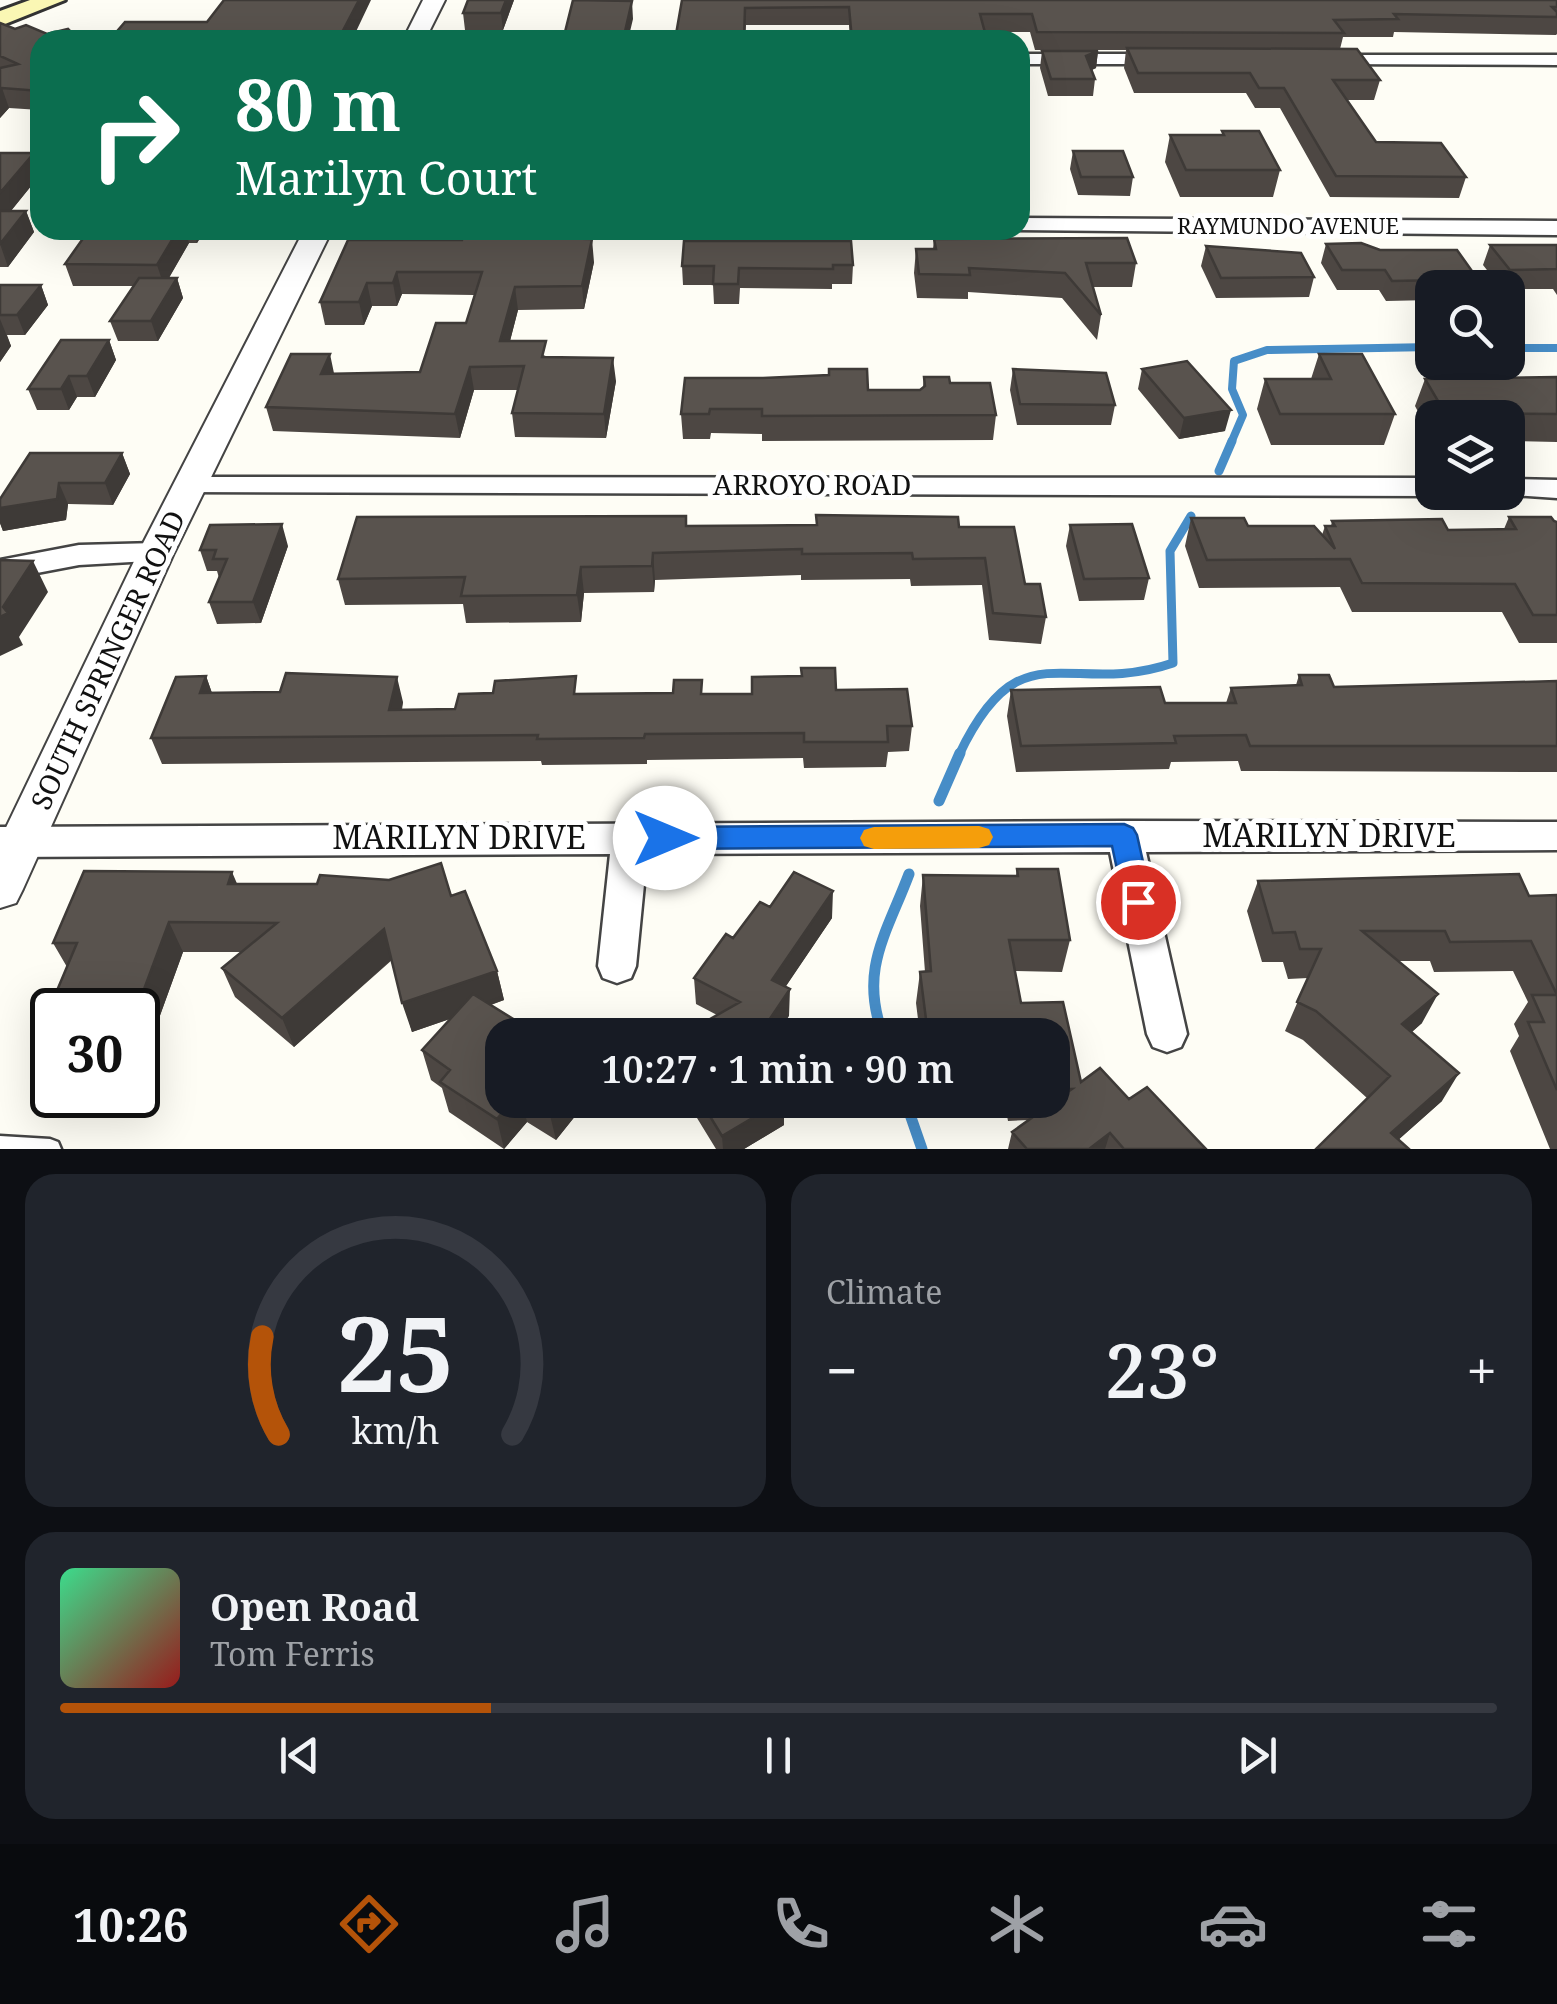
<!DOCTYPE html>
<meta charset="utf-8">
<style>
:root{--surface:#171b24;--page:#20242c;--text:#f1f3f6;--muted:#9ea1a6;--line:#363941;--accent:#b45309}
body{margin:0;font-family:"Noto Serif",serif;background:var(--page);color:var(--text);height:100vh;display:flex;flex-direction:column;font-size:38px;white-space:nowrap}
*{box-sizing:border-box;margin:0}
p{font-size:32px;color:var(--muted)}
.icon{flex:none;width:55px;height:55px;fill:none;stroke:currentColor;stroke-width:2;stroke-linecap:round;stroke-linejoin:round}
.map{position:relative;height:1149px;overflow:hidden}
.sheet{display:flex;flex-direction:column;gap:25px;padding:25px;background:#0d0f14;flex:1}
.sheet>*{flex:none}
.guide{position:absolute;left:30px;top:30px;width:1000px;height:210px;border-radius:30px;box-shadow:0 10px 40px #0002;background:#0b6e4f;color:#fff;overflow:hidden}
.controls{position:absolute;left:1415px;top:270px;display:grid;gap:20px}
.controls a{display:grid;place-items:center;width:110px;height:110px;border-radius:20px;background:var(--surface);box-shadow:0 10px 40px #0002;font-size:50px}
.speed{position:absolute;left:30px;top:988px;display:flex;gap:20px;font-size:50px;font-weight:700;text-align:center}
.speed>*{display:grid;place-content:center;width:130px;height:130px;border-radius:50%;background:var(--surface);box-shadow:0 10px 40px #0002;line-height:1}
.speed .limit{border:5px solid #111;border-radius:15px;background:#fff;color:#111}
.pin{position:absolute;display:grid;place-items:center;width:85px;height:85px;color:#fff;margin:-42px;border:5px solid #fff;border-radius:50%;box-shadow:0 2px 10px #0007}
.me{position:absolute;width:110px;margin:-55px;rotate:90deg;stroke-linejoin:round;filter:drop-shadow(0 0 8px #0008)}
.turn{display:flex;align-items:center;gap:35px;height:210px;padding:0 40px;font-size:45px}
.turn .icon{width:130px;height:130px;stroke-width:2.5}
.turn b{display:block;font-size:70px;line-height:85px}
.big{font-size:75px;font-weight:600;line-height:1.1}
.sheet .card{flex:1;display:flex;flex-direction:column;justify-content:center;gap:15px;min-width:0;padding:0 35px;border-radius:30px;background:var(--page)}
.sheet .dial{align-items:center;gap:0}
.dial svg{height:260px;overflow:visible;fill:none;stroke:var(--line);stroke-width:7;stroke-linecap:round;text-anchor:middle}
.dial text{fill:var(--text);stroke:none}
.song{display:flex;align-items:center;gap:30px}
.cover{width:120px;height:120px;border-radius:15px;background:linear-gradient(135deg,hsl(150 70% 55%),hsl(0 70% 35%))}
.played{height:10px;border-radius:5px;background:linear-gradient(90deg,var(--accent) 30%,var(--line) 30%)}
.keys{display:flex;justify-content:space-around;direction:ltr}
.heat{display:flex;justify-content:space-between;align-items:center;font-size:55px;direction:ltr}
.sheet .tiles{flex:1;display:grid;gap:25px;grid-template-columns:1fr 1fr}
.card:last-child{grid-column:span 2}
.trip{position:absolute;left:485px;top:1018px;width:585px;height:100px;border-radius:30px;background:var(--surface);box-shadow:0 10px 40px #0002;font-weight:600;line-height:100px;text-align:center}
.tab-bar{display:flex;height:160px;justify-content:space-around;align-items:center;background:#090b0e;color:var(--muted)}
.tab-bar .icon{width:70px;height:70px}
.tab-bar .selected{color:var(--accent)}
.tab-bar b{font-size:45px;color:var(--text)}
.map>svg:first-child{display:block}
.lines{fill:none;stroke-linecap:round;stroke-linejoin:round}
.stream-far2{stroke:#478dc7;stroke-width:8}
.stream-far1{stroke:#478dc7;stroke-width:9}
.stream{stroke:#478dc7;stroke-width:11}
.service-casing{stroke:#444;stroke-width:5}
.minor-casing{stroke:#444;stroke-width:5}
.tertiary-casing{stroke:#444;stroke-width:4}
.secondary-casing{stroke:#333;stroke-width:6}
.service{fill:#fff;fill-rule:evenodd}
.minor{fill:#fff;fill-rule:evenodd}
.tertiary{fill:#fff;fill-rule:evenodd}
.secondary{fill:#faf7b4;fill-rule:evenodd}
.wall{fill:#4d4743}
.shaded-wall{fill:#3e3a37}
.building{fill:#59534e;stroke:#3e3a37;stroke-width:2.5}
.route{fill:#1a73e8;stroke:#114b97;stroke-width:2.5}
.slow{fill:#f59e0b}
.labels{text-anchor:middle;stroke-width:10;stroke-linejoin:round;paint-order:stroke}
.far-street-label{font-size:22px;fill:#111;stroke:#fff}
.street-label{font-size:28px;fill:#111;stroke:#fff}
.near-street-label{font-size:32px;fill:#111;stroke:#fff}
</style>
<div class="map">
<svg width="1557" height="1149" viewBox="0 0 1557 1149">
<rect width="100%" height="100%" fill="#fefdf5"/>
<g class="lines">
<path class="stream-far2" d="M1508,348H1557
M1231,443L1243,415L1232,389L1234,361L1267,350L1432,347"/>
<path class="stream-far1" d="M1219,471L1232,441
M959,755C1021,624 1068,699 1173,663L1170,551L1191,516"/>
<path class="stream" d="M939,801L960,753
M883,1035C859,970 886,935 909,874
M905,1100L922,1149"/>
<defs>
<path id="service" d="M0,1136L50,1139L58,1142L61,1149H0Z"/>
<path id="minor" d="M1020,54H1167L1176,59L1167,64H1020Z
M1317,55H1557V65L1323,64L1317,63Z
M1020,218L1557,221V235L1014,230H1020Z
M191,477L1432,478V492H1442L1432,496L181,492L177,486Z
M1508,479L1557,480V498L1498,494L1508,492Z
M156,543L171,553L166,560L79,565L0,580V560L79,545Z
M1124,821L1557,822V850L1146,852L1187,1034L1181,1047L1167,1052L1153,1047L1147,1034L1110,852L647,854L636,966L631,978L617,983L603,978L598,966L610,854L0,857V827Z"/>
<path id="tertiary" d="M423,0H445L425,40H403Z
M304,230H332L174,553L23,889L16,903L0,908V840L138,553Z"/>
<path id="secondary" d="M30,0H65L0,26V11Z"/>
</defs>
<use href="#service" class="service-casing"/>
<use href="#minor" class="minor-casing"/>
<use href="#tertiary" class="tertiary-casing"/>
<use href="#secondary" class="secondary-casing"/>
<use href="#service" class="service"/>
<use href="#minor" class="minor"/>
<use href="#tertiary" class="tertiary"/>
<use href="#secondary" class="secondary"/>
</g>
<path class="wall" d="M514,0L503,30H465L463,13Z
M682,0H1557V34L1556,35L1394,32L1393,37H1343L1340,49L1380,80L1374,100H1347L1376,142L1466,177L1459,198L1330,197L1280,108H1255L1246,93H1134L1124,68L1126,50H1035L1030,32H985L987,40H850L849,25H746L745,40H675Z
M0,23L40,40V110L9,108L0,118Z
M1042,51H1098L1096,68L1092,70L1095,79L1093,96H1048L1040,68Z
M1222,131L1280,170L1273,197H1180L1165,162L1170,135H1222Z
M1073,151L1133,177L1130,196L1078,195L1070,169Z
M0,153H34L40,171V175L11,211H26L34,232L8,267H0Z
M89,230H205L197,243H189L169,278H177L183,298L158,341H118L110,321L133,286H73L65,264Z
M934,239L1136,263L1132,287H1093L1101,315L1097,340L1062,298L968,292V299L917,298L914,273L916,249H933Z
M348,240L594,262L584,309L518,310L510,341L548,357L616,381L606,438L515,437L512,413L518,390H474L460,438L273,431L266,407L420,372L466,323L474,295L402,294L397,306H372L364,325H325L320,302Z
M1326,244L1484,288H1432V300L1386,301L1379,290H1337L1321,263Z
M1490,245H1557V295L1553,289H1508V288H1501L1483,265Z
M1206,246L1314,277L1309,297L1216,298L1201,266Z
M853,265L852,284H832V289L740,288L739,304H714L713,285H683L682,266Z
M0,285H41L48,305L25,335H7L11,346L0,362Z
M109,340L116,360L95,397H77L69,410H37L28,389Z
M1319,354L1395,414L1384,445H1271L1257,409L1265,379H1311Z
M1013,369L1115,405L1111,425H1017L1010,390Z
M1142,369L1225,431L1179,439L1138,389Z
M924,377L950,383L996,415L993,440L762,441V434L711,433L710,439H683L681,414L685,378L868,390H920L923,387Z
M1557,377V442L1508,441V418H1432V438L1415,406L1425,379Z
M122,453L130,474L113,505L68,504L66,520L3,531L0,523V499Z
M816,515L959,527L1025,584L1046,617L1041,644L989,640L982,585L911,586L910,579L801,580V575L655,580L654,592L584,593L581,622L466,623L463,604L345,605L338,579L687,526L816,525Z
M1509,517L1557,522V643H1519L1502,612H1352L1340,587L1199,588L1185,546L1191,518L1322,535L1325,526H1331L1332,521L1448,530L1504,529Z
M1070,525L1149,578L1144,600L1079,601L1066,546Z
M288,546L261,623L217,624L209,602L219,578L217,571H207L200,550Z
M1299,675L1334,687L1557,681V772L1241,771L1238,761L1171,762L1169,769L1016,772L1007,716L1011,690L1165,703H1226L1231,688L1296,685Z
M206,676L212,693L403,702L402,710L455,709L579,694H752L801,676L836,690L912,726L909,751L888,752L886,767L804,768L803,758L647,760V764L542,765L541,761L162,764L151,738Z
M1017,869H1058L1070,940L1062,972L1015,971L1021,1003L1063,1002L1081,1082L1100,1068L1129,1099L1147,1087L1206,1149H1008L1012,1132L1029,1120L1008,1121L1004,1100H1052V1035H920L916,1003L920,972H925L920,906L923,875L1016,876Z
M1258,881L1529,896L1557,895V1149H1550L1510,1051L1519,1036L1514,1024L1528,1002L1513,971L1434,972L1430,961H1398L1422,1023L1412,1032L1442,1101L1398,1140L1316,1149L1367,1098L1303,1040L1285,1031L1308,978L1288,979L1283,962H1262L1247,911Z
M237,884L451,896L497,971L504,1000L491,1005L502,1100H588L556,1140L527,1122L504,1149L449,1112L442,1088L431,1080L422,1050L450,1019L412,1032L392,960L294,1047L235,997L222,968L241,952H183L158,1021H138V1010H52V1050L40,1031L67,967L53,943Z
M770,907L832,918L785,987L789,1016L717,1015L696,1004L694,978Z
M686,1100H784V1125L744,1149H716Z"/>
<path class="shaded-wall" d="M359,0H371L352,40H338Z
M506,0H514L503,30L501,13Z
M632,1L633,19L628,40H623Z
M1098,51L1096,68L1084,73L1086,56Z
M2,88L9,108L0,118V90Z
M34,153L40,175L0,224V193Z
M26,211L34,232L8,267L0,244Z
M178,230H185L189,243L164,286L157,265Z
M194,230H205L197,243Z
M592,239L594,262L584,309L582,286Z
M397,272L402,294L397,306L393,283Z
M177,278L183,298L158,341L151,321Z
M367,283L372,306L364,325L359,302Z
M41,285L48,305L25,335L17,315Z
M515,287L518,310L504,364L500,341Z
M0,319L11,346L0,362Z
M109,340L116,360L95,397L87,376Z
M330,354L335,378L321,374Z
M613,358L616,381L606,438L604,414Z
M470,367L474,390L460,438L455,414Z
M69,376L77,397L69,410L61,389Z
M1231,410L1225,431L1179,439L1184,418Z
M122,453L130,474L113,505L105,483Z
M59,483L68,504L66,520L3,531L0,523V508Z
M282,524L288,546L261,623L253,602Z
M653,553L655,580L654,592L652,566Z
M33,561L48,592L19,637L23,645L0,656V617L3,607Z
M581,567L584,593L581,622L577,595Z
M206,676L215,702L200,693Z
M397,677L403,702L395,736L389,710Z
M232,872L245,902L228,884Z
M833,891L832,918L772,1007V980Z
M169,922L183,952L158,1021L143,992Z
M384,929L393,958L294,1047L282,1018Z
M497,971L504,1000L412,1032L402,1003Z
M790,989L789,1016L777,1035H759Z
M121,992L131,1010H114Z
M1438,994L1422,1023L1387,1053L1402,1024Z
M1459,1073L1442,1101L1388,1149L1391,1133Z
M513,1100H522L527,1122L504,1149L497,1119Z
M558,1100H588L556,1140L549,1111Z
M784,1100V1125L744,1149H723L722,1136Z
M1110,1133L1105,1149H1089Z"/>
<path class="building" d="M224,0H359L338,40H98L101,37H112L125,22H207Z
M468,0H506L501,13H463Z
M573,0L632,1L623,40H563Z
M682,0H1557V7H1552L1557,12V17L1394,14L1398,19L1334,20L1344,33L1037,32L1032,14H980L987,40H852L849,7L745,8L744,40H675Z
M0,23L15,29L26,25L47,34L68,29L79,40H40V91L2,88L0,90V68L18,64L0,56Z
M1127,48L1357,49L1380,80H1333L1376,142L1441,143L1466,177L1336,176L1284,88H1259L1250,73H1138Z
M1042,51H1098L1086,56L1095,79H1051Z
M1222,131H1259L1280,170H1186L1170,135H1224Z
M1073,151H1123L1133,177H1081Z
M0,153H34L0,193Z
M0,211H26L0,244Z
M89,230H178L157,265L65,264Z
M463,236L592,239L582,286L515,287L500,341H546L542,357L613,358L604,414L512,413L524,366L470,367L455,414L266,407L291,354H330L321,374L420,372L436,323H466L482,272H397L393,283H367L359,302H320L348,240H462Z
M1127,238L1136,263H1086L1101,315L1065,273L969,268L970,275L919,274L916,249H936L934,239Z
M684,241H851L853,265H833V269L739,268L738,284H713L714,266H682Z
M1361,243L1380,250H1457L1484,288H1450L1445,280L1392,281L1385,270H1342L1326,244Z
M1490,245H1557V269L1510,270Z
M1206,246L1301,253L1314,277L1221,278Z
M139,278H177L151,321H110Z
M0,285H41L17,315H0Z
M61,340H109L87,376H69L61,389H28Z
M1319,354H1362L1395,414H1280L1265,379H1331Z
M1187,361L1231,410L1184,418L1142,369Z
M829,369H867L868,390H920L925,386L924,377H949L950,383H990L996,415L762,416V409H710L709,414H681L685,378H763L829,375Z
M1013,369L1106,373L1115,405L1020,404Z
M1557,377V414L1445,413L1425,379Z
M30,453H122L105,483H59L57,499L0,508V499Z
M816,515L958,517L959,527H1014L1025,584H1040L1046,617L993,613L985,558L913,559L912,553L802,554V549L653,553L652,566L581,567L577,595L461,596L465,577L338,579L357,517L686,516V526L817,525Z
M1509,517H1551L1554,521L1557,522V615H1533L1515,584L1362,583L1350,559L1207,560L1191,518H1244L1248,526H1314L1335,549L1325,526H1335L1332,521L1442,519L1448,530L1516,529Z
M282,524L253,602H209L227,559H213L216,550H200L210,525Z
M1132,524L1149,578L1084,579L1070,525Z
M0,560L33,561L3,607L8,613L0,617Z
M801,668H835L836,690L907,689L912,726H887L888,742H804V733L645,734L644,738L537,739L538,735L151,738L176,677L206,676L200,693L280,692L286,673L397,677L389,710L455,709L459,694L493,693L495,681L576,676L574,694L673,693L674,680H702L701,694H752V677L802,676Z
M1299,675H1329L1334,687L1557,681V746H1250L1246,735L1174,736L1176,743L1021,746L1011,690L1160,687L1165,703H1236L1231,688L1302,685Z
M441,863L451,896L465,891L497,971L402,1003L384,929L282,1018L222,968L277,923L169,922L143,992H121L114,1010H52V1031H40L77,943H53L84,871L232,872L228,884H317L320,875L389,880Z
M1017,869H1058L1070,940H1009L1021,1003L1063,1002L1081,1082L1100,1068L1129,1099L1147,1087L1206,1149H1124L1110,1133L1089,1149H1027L1012,1132L1072,1089L1052,1090V1035H928L920,972L931,971L923,875L1018,876Z
M794,872L833,891L772,980L790,989L759,1035H682L740,1002L694,978L726,934L733,938L760,902L770,907Z
M1519,874L1529,896L1557,895V1090L1528,1022H1544L1532,995H1557L1531,941L1450,942L1445,931H1362L1438,994L1402,1024L1459,1073L1391,1133L1409,1149H1316L1390,1076L1316,1011L1297,1002L1321,949H1300L1295,932L1273,933L1258,881Z
M473,994L539,1035H502V1100H513L497,1119L440,1082L450,1070L422,1050Z
M532,1100H558L549,1111Z
M700,1100H783L722,1136Z"/>
<path class="route" d="M1124,824L1133,828L1137,835L1152,902L1148,910H1128L1124,902L1112,846L665,849L656,846L652,838L656,830L665,827Z"/>
<path class="slow" d="M979,826L989,829L993,837L989,845L979,848L874,849L864,846L860,838L864,830L874,827Z"/>
<g class="labels">
<g class="far-street-label">
<text x="1288" y="234">RAYMUNDO AVENUE</text>
</g>
<g class="street-label">
<text x="812" y="495">ARROYO ROAD</text>
<text transform="translate(108 660) rotate(-65)" y="10">SOUTH SPRINGER ROAD</text>
</g>
<g class="near-street-label">
<text x="1329" y="847">MARILYN DRIVE</text>
<text x="459" y="849">MARILYN DRIVE</text>
</g>
</g>
</svg>
<div class="controls">
<a><svg class="icon" aria-label="search" viewBox="0 0 24 24"><circle cx="10" cy="10" r="6"/><path d="M15 15l6 6"/></svg></a>
<a><svg class="icon" aria-label="layers" viewBox="0 0 24 24"><path d="M12 4l9 5-9 5-9-5zM3 14l9 5 9-5"/></svg></a>
</div>
<div class="speed"><div class="limit">30</div></div>
<div class="pin" style="left:1138px;top:902px;background:#d93025"><svg class="icon" aria-label="arrive" viewBox="0 0 24 24"><path d="M6 21V4h12l-3 4 3 4H6"/></svg></div>
<svg class="me" style="left:665px;top:838px" viewBox="-20 -20 40 40"><circle r="19" fill="#fff"/><path d="M0-13L10 11 0 6-10 11z" fill="#1a73e8"/></svg>
<div class="trip">10:27 · 1 min · 90 m</div>
<div class="guide">
<div class="turn"><svg class="icon" aria-label="right" viewBox="0 0 24 24"><path d="M7 20v-9h11M14 6l5 5-5 5"/></svg><div><b>80 m</b>Marilyn Court</div></div>
</div>
</div>
<section class="sheet">
<div class="tiles">
<div class="card dial"><svg viewBox="0 0 100 80">
<path d="M14 69A42 42 0 1 1 86 69"/>
<path d="M14 69A42 42 0 0 1 9 39" stroke="#b45309"/>
<text x="50" y="56" font-size="32" font-weight="700">25</text>
<text x="50" y="72" font-size="11">km/h</text>
</svg></div>
<div class="card"><p>Climate</p>
<div class="heat"><a>−</a><b class="big">23°</b><a>+</a></div>
</div>
<div class="card">
<div class="song"><i class="cover"></i><div><b>Open Road</b><p>Tom Ferris</p></div></div>
<div class="played"></div>
<div class="keys"><svg class="icon" aria-label="previous" viewBox="0 0 24 24"><path d="M18 5L8 12l10 7zM5 5v14"/></svg><svg class="icon" aria-label="pause" viewBox="0 0 24 24"><path d="M8 5v14M16 5v14"/></svg><svg class="icon" aria-label="next" viewBox="0 0 24 24"><path d="M6 5l10 7-10 7zM19 5v14"/></svg></div>
</div>
</div>
</section>
<nav class="tab-bar">
<b>10:26</b>
<svg class="icon selected" aria-label="directions" viewBox="0 0 24 24"><path d="M12 3l9 9-9 9-9-9zM9 14v-3h6M13 9l2 2-2 2"/></svg>
<svg class="icon" aria-label="music" viewBox="0 0 24 24"><path d="M9 18V5l10-2v13"/><circle cx="6" cy="18" r="3"/><circle cx="16" cy="16" r="3"/></svg>
<svg class="icon" aria-label="phone" viewBox="0 0 24 24"><path d="M5 4h4l2 5-3 2q2 4 5 5l2-3 5 2v4C11 20 4 13 5 4z"/></svg>
<svg class="icon" aria-label="climate" viewBox="0 0 24 24"><path d="M12 3v18M4 7l16 10M4 17L20 7"/></svg>
<svg class="icon" aria-label="car" viewBox="0 0 24 24"><path d="M5 17H2v-5l4-1 3-4h7l3 4 3 1v5h-3M9 17h6M6 11h13"/><circle cx="7" cy="17" r="2"/><circle cx="17" cy="17" r="2"/></svg>
<svg class="icon" aria-label="filters" viewBox="0 0 24 24"><path d="M4 7h16M4 17h16"/><circle cx="9" cy="7" r="2"/><circle cx="15" cy="17" r="2"/></svg>
</nav>
